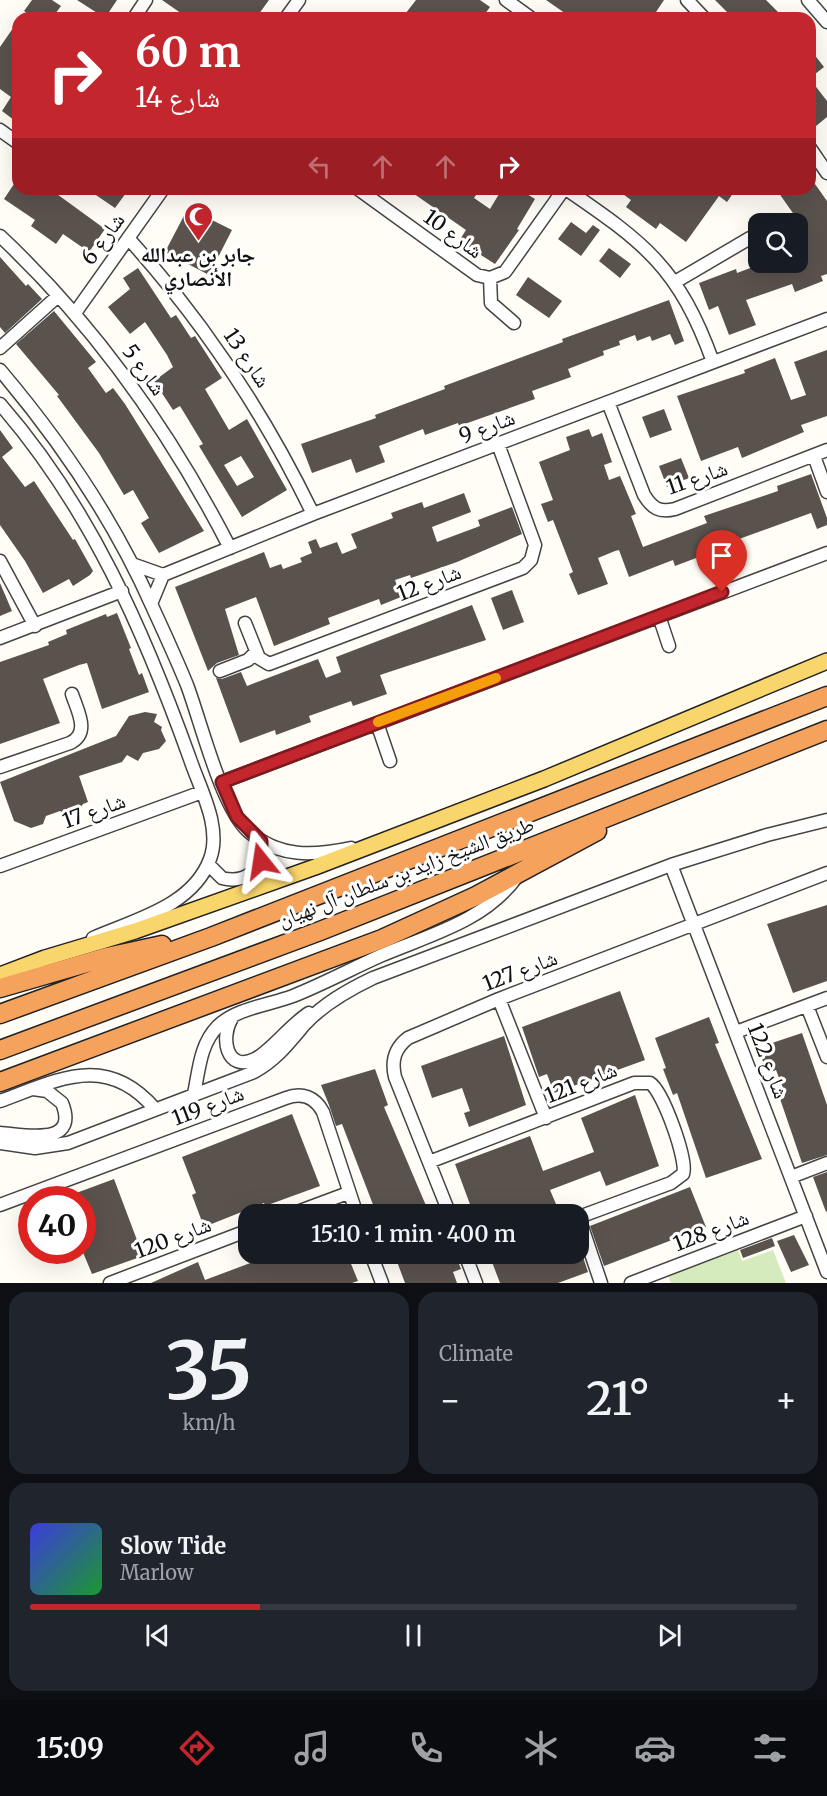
<!DOCTYPE html>
<meta charset="utf-8">
<style>
:root{--surface:#171b24;--page:#20242c;--text:#f1f3f6;--muted:#9ea1a6;--line:#363941;--accent:#c4262e}
body{margin:0;font-family:Merriweather,"Noto Naskh Arabic",serif;background:var(--page);color:var(--text);height:100vh;display:flex;flex-direction:column;font-size:22px;white-space:nowrap}
*{box-sizing:border-box;margin:0}
p{font-size:20px;color:var(--muted)}
.icon{flex:none;width:33px;height:33px;fill:none;stroke:currentColor;stroke-width:2;stroke-linecap:round;stroke-linejoin:round}
.map{position:relative;height:1283px;overflow:hidden}
.details{display:flex;flex-direction:column;gap:9px;padding:9px;background:#0d0f14;flex:1}
.details>*{flex:none}
.hud{position:absolute;left:12px;top:12px;width:804px;height:183px;border-radius:18px;box-shadow:0 6px 24px #0002;background:#c4262e;color:#fff;overflow:hidden}
.buttons{position:absolute;left:748px;top:213px;display:grid;gap:12px}
.buttons a{display:grid;place-items:center;width:60px;height:60px;border-radius:12px;background:var(--surface);box-shadow:0 6px 24px #0002;font-size:30px}
.speed{position:absolute;left:18px;top:1186px;display:flex;gap:12px;font-size:30px;font-weight:700;text-align:center}
.speed>*{display:grid;place-content:center;width:78px;height:78px;border-radius:50%;background:var(--surface);box-shadow:0 6px 24px #0002;line-height:1}
.speed .limit{border:9px solid #d22;background:#fff;color:#111}
.pin{position:absolute;display:grid;place-items:center;width:51px;height:51px;color:#fff;margin:-62px -26px;border-radius:50% 50% 50% 0;rotate:-45deg;box-shadow:0 0 6px #0007}
.pin .icon{rotate:45deg}
.me{position:absolute;width:66px;margin:-33px;rotate:345deg;stroke-linejoin:round;filter:drop-shadow(0 0 4px #0008)}
.turn{display:flex;align-items:center;gap:21px;height:126px;padding:0 24px;font-size:27px}
.turn .icon{width:78px;height:78px;stroke-width:2.5}
.turn b{display:block;font-size:42px;line-height:51px}
.lanes{display:flex;align-items:center;height:57px;padding:0 24px;background:#0003;justify-content:center;gap:30px;direction:ltr}
.lanes .off{opacity:.35}
.big{font-size:45px;font-weight:600;line-height:1.1}
.details .card{flex:1;display:flex;flex-direction:column;justify-content:center;gap:9px;min-width:0;padding:0 21px;border-radius:18px;background:var(--page)}
.details .dial{align-items:center;gap:0}
.dial b{font-size:78px;line-height:1}
.song{display:flex;align-items:center;gap:18px}
.cover{width:72px;height:72px;border-radius:9px;background:linear-gradient(135deg,hsl(240 70% 55%),hsl(130 70% 35%))}
.played{height:6px;border-radius:3px;background:linear-gradient(90deg,var(--accent) 30%,var(--line) 30%)}
.keys{display:flex;justify-content:space-around;direction:ltr}
.heat{display:flex;justify-content:space-between;align-items:center;font-size:33px;direction:ltr}
.details .tiles{flex:1;display:grid;gap:9px;grid-template-columns:1fr 1fr}
.card:last-child{grid-column:span 2}
.trip{position:absolute;left:238px;top:1204px;width:351px;height:60px;border-radius:18px;background:var(--surface);box-shadow:0 6px 24px #0002;font-weight:600;line-height:60px;text-align:center}
.dock{display:flex;height:96px;justify-content:space-around;align-items:center;background:#090b0e;color:var(--muted)}
.dock .icon{width:42px;height:42px}
.dock .selected{color:var(--accent)}
.dock b{font-size:27px;color:var(--text)}
.map>svg:first-child{display:block}
.green{fill:#d5ebbd}
.building{fill:#5a524d;fill-rule:evenodd}
.lines{fill:none;stroke-linecap:round;stroke-linejoin:round}
.minor-casing{stroke:#444;stroke-width:15}
.major-casing{stroke:#222;stroke-width:18}
.highway-casing{stroke:#222;stroke-width:21}
.minor{stroke:#fff;stroke-width:12}
.major{stroke:#f9d66b;stroke-width:15}
.highway{stroke:#f5a25d;stroke-width:18}
.route-casing{stroke:#7f191e;stroke-width:15}
.route{stroke:#c4262e;stroke-width:10}
.slow{stroke:#f59e0b;stroke-width:10}
.labels{text-anchor:middle;stroke-width:6;stroke-linejoin:round;paint-order:stroke}
.street-label{font-size:21px;fill:#111;stroke:#fff}
.poi-label{font-size:21px;font-weight:bold;fill:#111;stroke:#fff}
</style>
<div class="map">
<svg width="827" height="1283" viewBox="0 0 827 1283">
<rect width="100%" height="100%" fill="#fffdf5"/>
<path class="green" d="M738,1249L742,1261L773,1250L786,1283H671L668,1275Z"/>
<path class="building" d="M32,0H52L61,6L52,18H34L24,11Z
M77,0H117L105,18Z
M162,0H269L256,18H188Z
M416,0H480L490,7L482,18H402Z
M546,0H664L652,18H572Z
M715,0H766L784,18H733Z
M18,21V123L2,111L11,97L0,89V47Z
M810,49L824,67L810,78Z
M810,79L827,101V117L816,126L810,118Z
M810,177L827,201V274L821,276L823,281L795,292L792,284L746,300L756,325L729,335L718,306L709,310L699,283L736,269L737,273L766,262H798V224H779L795,216L776,189H810Z
M18,178V189H50L105,229L89,252L63,234L56,244L31,226L35,220L4,199Z
M87,189H129L115,208Z
M407,189H480L474,198L490,209L502,189H519L535,199L517,229L519,230L495,264L459,241L466,230Z
M616,189H736L727,202L719,196L686,242L660,223L656,229L626,207L631,200Z
M188,208L232,230L209,275L165,252Z
M571,222L586,233L593,225L600,230L581,256L558,239Z
M609,248L631,264L620,278L599,261Z
M0,257L26,286L28,284L42,299L5,333L0,327Z
M138,268L171,318L176,315L191,338L195,336L222,378L205,389L229,430L247,419L287,490L242,517L199,446L203,444L180,406L173,410L154,381L173,367L167,355L145,322L130,334L108,307L130,289L123,278ZM241,456L254,477L237,486L224,465Z
M528,277L562,301L549,318L516,295Z
M669,300L684,341L675,345L670,334L652,341L650,336L637,341L635,335L619,341L620,345L603,351L604,355L568,369L571,377L532,391L535,399L459,426L458,423L425,435L423,429L379,446L385,462L356,473L351,459L312,473L301,444L376,418L375,415L445,389L444,386L563,342L562,339Z
M54,311L96,362L88,368L106,393L113,388L125,404L204,531L159,553L141,523L149,518L133,490L124,495L99,453L57,396L59,395L16,344Z
M827,350V416L801,425L804,432L742,458L738,447L701,461L677,396L745,373L744,370L775,358L791,400L806,395L794,362Z
M664,409L672,430L650,438L642,417Z
M589,429L592,437L602,433L612,462L604,465L609,480L620,476L636,514L631,516L643,547L707,523L704,516L778,491L777,486L811,474L827,518V525L817,529L811,513L739,539L744,554L720,563L717,553L713,554L712,552L675,566L673,560L629,577L619,550L615,551L598,558L608,584L578,595L569,574L573,572L553,520L548,522L541,504L553,500L539,462L570,450L566,437Z
M0,430L13,448L2,457L25,487L34,481L73,540L75,539L93,571L90,575L73,586L69,579L43,593L25,561L0,525Z
M681,458L689,478L667,487L659,466Z
M464,493L471,512L432,527L437,542L480,526L478,520L512,507L522,534L457,562L411,578L410,575L395,580L401,597L381,605L379,599L328,618L330,624L274,646L256,597L225,609L239,655L217,663L208,671L175,587L264,552L270,568L281,564L283,569L302,562L300,558L312,553L308,542L316,539L320,548L337,542L342,554L357,548L351,534L393,518L391,513L422,502L424,508Z
M0,583L12,611L0,616Z
M512,590L524,622L503,630L491,598Z
M472,605L486,640L380,675L387,694L353,706L351,701L309,716L311,722L276,735L275,730L240,743L216,678L222,679L241,672L247,686L318,659L326,678L341,672L336,657Z
M117,613L131,648L129,649L139,675L142,673L149,692L102,709L87,663L79,665L43,679L60,723L0,744V662L49,645L48,642L67,634L66,630L106,614L107,617Z
M145,712L157,714L154,722L162,727L161,730L166,741L159,749L143,753L138,761L127,755L122,762L79,776L88,802L83,804L78,811L68,815L60,811L46,816L43,824L31,828L14,821L0,782L116,736L129,716Z
M827,905V981L793,993L767,924Z
M620,991L645,1060L554,1093L547,1074L539,1077L522,1027Z
M709,1017L719,1043L715,1044L762,1159L706,1178L677,1093L673,1095L663,1069L666,1068L655,1038Z
M802,1033L827,1105V1155L802,1163L777,1090L783,1088L776,1070L768,1073L761,1057L770,1054L766,1045Z
M504,1036L526,1105L469,1127L464,1113L470,1111L462,1088L432,1098L421,1066Z
M375,1069L388,1105L384,1107L430,1215H377L342,1124L336,1126L329,1105L321,1085Z
M635,1095L659,1166L606,1186L600,1171L550,1190L556,1204L527,1215H474L455,1164L530,1136L543,1171L594,1152L581,1118Z
M292,1114L320,1186L265,1206L264,1203L204,1227L192,1195L196,1193L182,1157Z
M827,1172V1211L826,1212L813,1177Z
M114,1179L143,1256L92,1274L82,1250V1200L60,1199Z
M690,1187L706,1227L604,1266L590,1226Z
M794,1235L809,1265L791,1272L777,1241Z
M772,1238L775,1246L743,1258L740,1250Z
M250,1254H347L358,1281L352,1283H151L198,1262L205,1280L253,1262Z
M403,1254H455L461,1269L453,1272L457,1283H405L396,1259Z
M514,1254H582L588,1272L558,1283H500L492,1262Z"/>
<g class="lines">
<defs>
<path id="minor" d="M506,0L531,18
M687,0L704,18
M808,0L827,22
M134,18L146,0
M286,18L299,0
M0,130L18,143
M810,148L827,173
M358,189L477,275L490,278L505,272L564,189
M566,189C645,243 679,268 713,362
M0,236C96,326 170,431 230,548
M128,238C204,322 264,413 313,514
M490,278L491,303L514,323
M675,282L750,238
M75,313L163,189
M0,348L58,296
M0,370C61,442 114,520 152,606C164,632 176,658 187,685C201,722 221,806 248,831C279,858 313,856 351,848
M608,402L644,495C652,508 659,513 675,509L827,450
M0,404C90,507 144,631 190,759C200,789 222,827 210,859C193,906 134,920 93,938
M814,456L827,492
M0,561L35,626
M132,564L163,575
M163,575L313,514L827,319
M151,604L163,575
M659,616L669,646
M245,623L259,658L269,664L523,568L531,560L535,545L498,444
M0,638L122,591
M220,671L248,660L256,652
M377,723L390,761
M0,767L70,743C91,733 77,710 72,694
M222,782L827,553
M208,864L222,878C247,885 266,866 261,841
M671,865L827,1272
M0,866L202,792
M499,999L546,1118
M807,1006L827,1057
M232,1018C220,1037 226,1073 255,1059C270,1052 291,1024 309,1013
M736,1032L827,998
M194,1094C199,1070 200,1044 218,1026C237,1008 269,1005 293,996C323,984 351,969 380,956C429,935 483,922 516,878
M0,1101C58,1080 106,1052 155,1109
M0,1133C22,1134 80,1148 62,1103L47,1091L33,1089
M0,1143L35,1148L68,1143L254,1072C276,1060 288,1044 304,1025C323,1004 348,990 373,978L671,865L767,835L827,820
M429,1162L634,1083H650C663,1091 688,1161 683,1174L671,1183L579,1217
M791,1177L827,1163
M0,1205L286,1098C302,1092 315,1097 323,1112L357,1215
M289,1215L348,1193
M450,1215L395,1077C391,1060 395,1048 408,1038L499,999L827,873
M579,1218L601,1283
M371,1254L382,1283
M465,1254L476,1283
M468,1260L482,1254
M110,1283L249,1230
M631,1283L806,1216"/>
<path id="major" d="M0,975L45,958L135,931L315,867L544,779L827,661"/>
<path id="highway" d="M0,988L107,957L162,945
M0,1014L211,937L827,696
M0,1050L320,931L827,730
M0,1082L382,939L476,896L597,831"/>
</defs>
<use href="#minor" class="minor-casing"/>
<use href="#major" class="major-casing"/>
<use href="#highway" class="highway-casing"/>
<use href="#minor" class="minor"/>
<use href="#major" class="major"/>
<use href="#highway" class="highway"/>
</g>
<g class="lines">
<defs>
<path id="route" d="M261,861V841L237,817L222,782L722,592"/>
</defs>
<use href="#route" class="route-casing"/>
<use href="#route" class="route"/>
<path class="slow" d="M378,722L496,678"/>
</g>
<defs>
<symbol id="mosque-pin" viewBox="-11 -11 22 30"><path d="M0 17L-7.5 6A9.5 9.5 0 1 1 7.5 6Z" fill="#c4262e" stroke="#fff"/><path d="M3.5-4.9A6 6 0 1 0 3.5 4.9A5 5 0 1 1 3.5-4.9Z" fill="#fff"/></symbol>
</defs>
<g fill-rule="evenodd">
<use href="#mosque-pin" x="182" y="200" width="33" height="45"/>
</g>
<g class="labels">
<g class="street-label">
<text transform="translate(453 234) rotate(36)" y="7">شارع 10</text>
<text transform="translate(103 239) rotate(-54)" y="7">شارع 6</text>
<text transform="translate(247 358) rotate(56)" y="7">شارع 13</text>
<text transform="translate(144 370) rotate(54)" y="7">شارع 5</text>
<text transform="translate(487 427) rotate(-21)" y="7">شارع 9</text>
<text transform="translate(697 478) rotate(-19)" y="7">شارع 11</text>
<text transform="translate(429 583) rotate(-21)" y="7">شارع 12</text>
<text transform="translate(94 811) rotate(-20)" y="7">شارع 17</text>
<text transform="translate(406 872) rotate(-21)" y="7">طريق الشيخ زايد بن سلطان آل نهيان</text>
<text transform="translate(520 971) rotate(-21)" y="7">شارع 127</text>
<text transform="translate(768 1061) rotate(69)" y="7">شارع 122</text>
<text transform="translate(581 1083) rotate(-22)" y="7">شارع 121</text>
<text transform="translate(208 1106) rotate(-21)" y="7">شارع 119</text>
<text transform="translate(711 1231) rotate(-21)" y="7">شارع 128</text>
<text transform="translate(173 1238) rotate(-21)" y="7">شارع 120</text>
</g>
<g class="poi-label">
<text x="198" y="262">جابر بن عبدالله<tspan x="198" dy="24">الأنصاري</tspan></text>
</g>
</g>
</svg>
<div class="buttons">
<a><svg class="icon" aria-label="search" viewBox="0 0 24 24"><circle cx="10" cy="10" r="6"/><path d="M15 15l6 6"/></svg></a>
</div>
<div class="speed"><div class="limit">40</div></div>
<div class="pin" style="left:722px;top:592px;background:#d93025"><svg class="icon" aria-label="arrive" viewBox="0 0 24 24"><path d="M6 21V4h12l-3 4 3 4H6"/></svg></div>
<svg class="me" style="left:261px;top:861px" viewBox="-20 -20 40 40"><path d="M0-17L14 15 0 8-14 15z" fill="#c4262e" stroke="#fff" stroke-width="4"/></svg>
<div class="trip">15:10 · 1 min · 400 m</div>
<div class="hud">
<div class="turn"><svg class="icon" aria-label="right" viewBox="0 0 24 24"><path d="M7 20v-9h11M14 6l5 5-5 5"/></svg><div><b>60 m</b>شارع 14</div></div>
<div class="lanes"><svg class="icon off" aria-label="left" viewBox="0 0 24 24"><path d="M17 20v-9H6M10 6l-5 5 5 5"/></svg><svg class="icon off" aria-label="ahead" viewBox="0 0 24 24"><path d="M12 20V5M6 11l6-6 6 6"/></svg><svg class="icon off" aria-label="ahead" viewBox="0 0 24 24"><path d="M12 20V5M6 11l6-6 6 6"/></svg><svg class="icon" aria-label="right" viewBox="0 0 24 24"><path d="M7 20v-9h11M14 6l5 5-5 5"/></svg></div>
</div>
</div>
<section class="details">
<div class="tiles">
<div class="card dial"><b>35</b><p>km/h</p></div>
<div class="card"><p>Climate</p>
<div class="heat"><a>−</a><b class="big">21°</b><a>+</a></div>
</div>
<div class="card">
<div class="song"><i class="cover"></i><div><b>Slow Tide</b><p>Marlow</p></div></div>
<div class="played"></div>
<div class="keys"><svg class="icon" aria-label="previous" viewBox="0 0 24 24"><path d="M18 5L8 12l10 7zM5 5v14"/></svg><svg class="icon" aria-label="pause" viewBox="0 0 24 24"><path d="M8 5v14M16 5v14"/></svg><svg class="icon" aria-label="next" viewBox="0 0 24 24"><path d="M6 5l10 7-10 7zM19 5v14"/></svg></div>
</div>
</div>
</section>
<nav class="dock">
<b>15:09</b>
<svg class="icon selected" aria-label="directions" viewBox="0 0 24 24"><path d="M12 3l9 9-9 9-9-9zM9 14v-3h6M13 9l2 2-2 2"/></svg>
<svg class="icon" aria-label="music" viewBox="0 0 24 24"><path d="M9 18V5l10-2v13"/><circle cx="6" cy="18" r="3"/><circle cx="16" cy="16" r="3"/></svg>
<svg class="icon" aria-label="phone" viewBox="0 0 24 24"><path d="M5 4h4l2 5-3 2q2 4 5 5l2-3 5 2v4C11 20 4 13 5 4z"/></svg>
<svg class="icon" aria-label="climate" viewBox="0 0 24 24"><path d="M12 3v18M4 7l16 10M4 17L20 7"/></svg>
<svg class="icon" aria-label="car" viewBox="0 0 24 24"><path d="M5 17H2v-5l4-1 3-4h7l3 4 3 1v5h-3M9 17h6M6 11h13"/><circle cx="7" cy="17" r="2"/><circle cx="17" cy="17" r="2"/></svg>
<svg class="icon" aria-label="filters" viewBox="0 0 24 24"><path d="M4 7h16M4 17h16"/><circle cx="9" cy="7" r="2"/><circle cx="15" cy="17" r="2"/></svg>
</nav>
